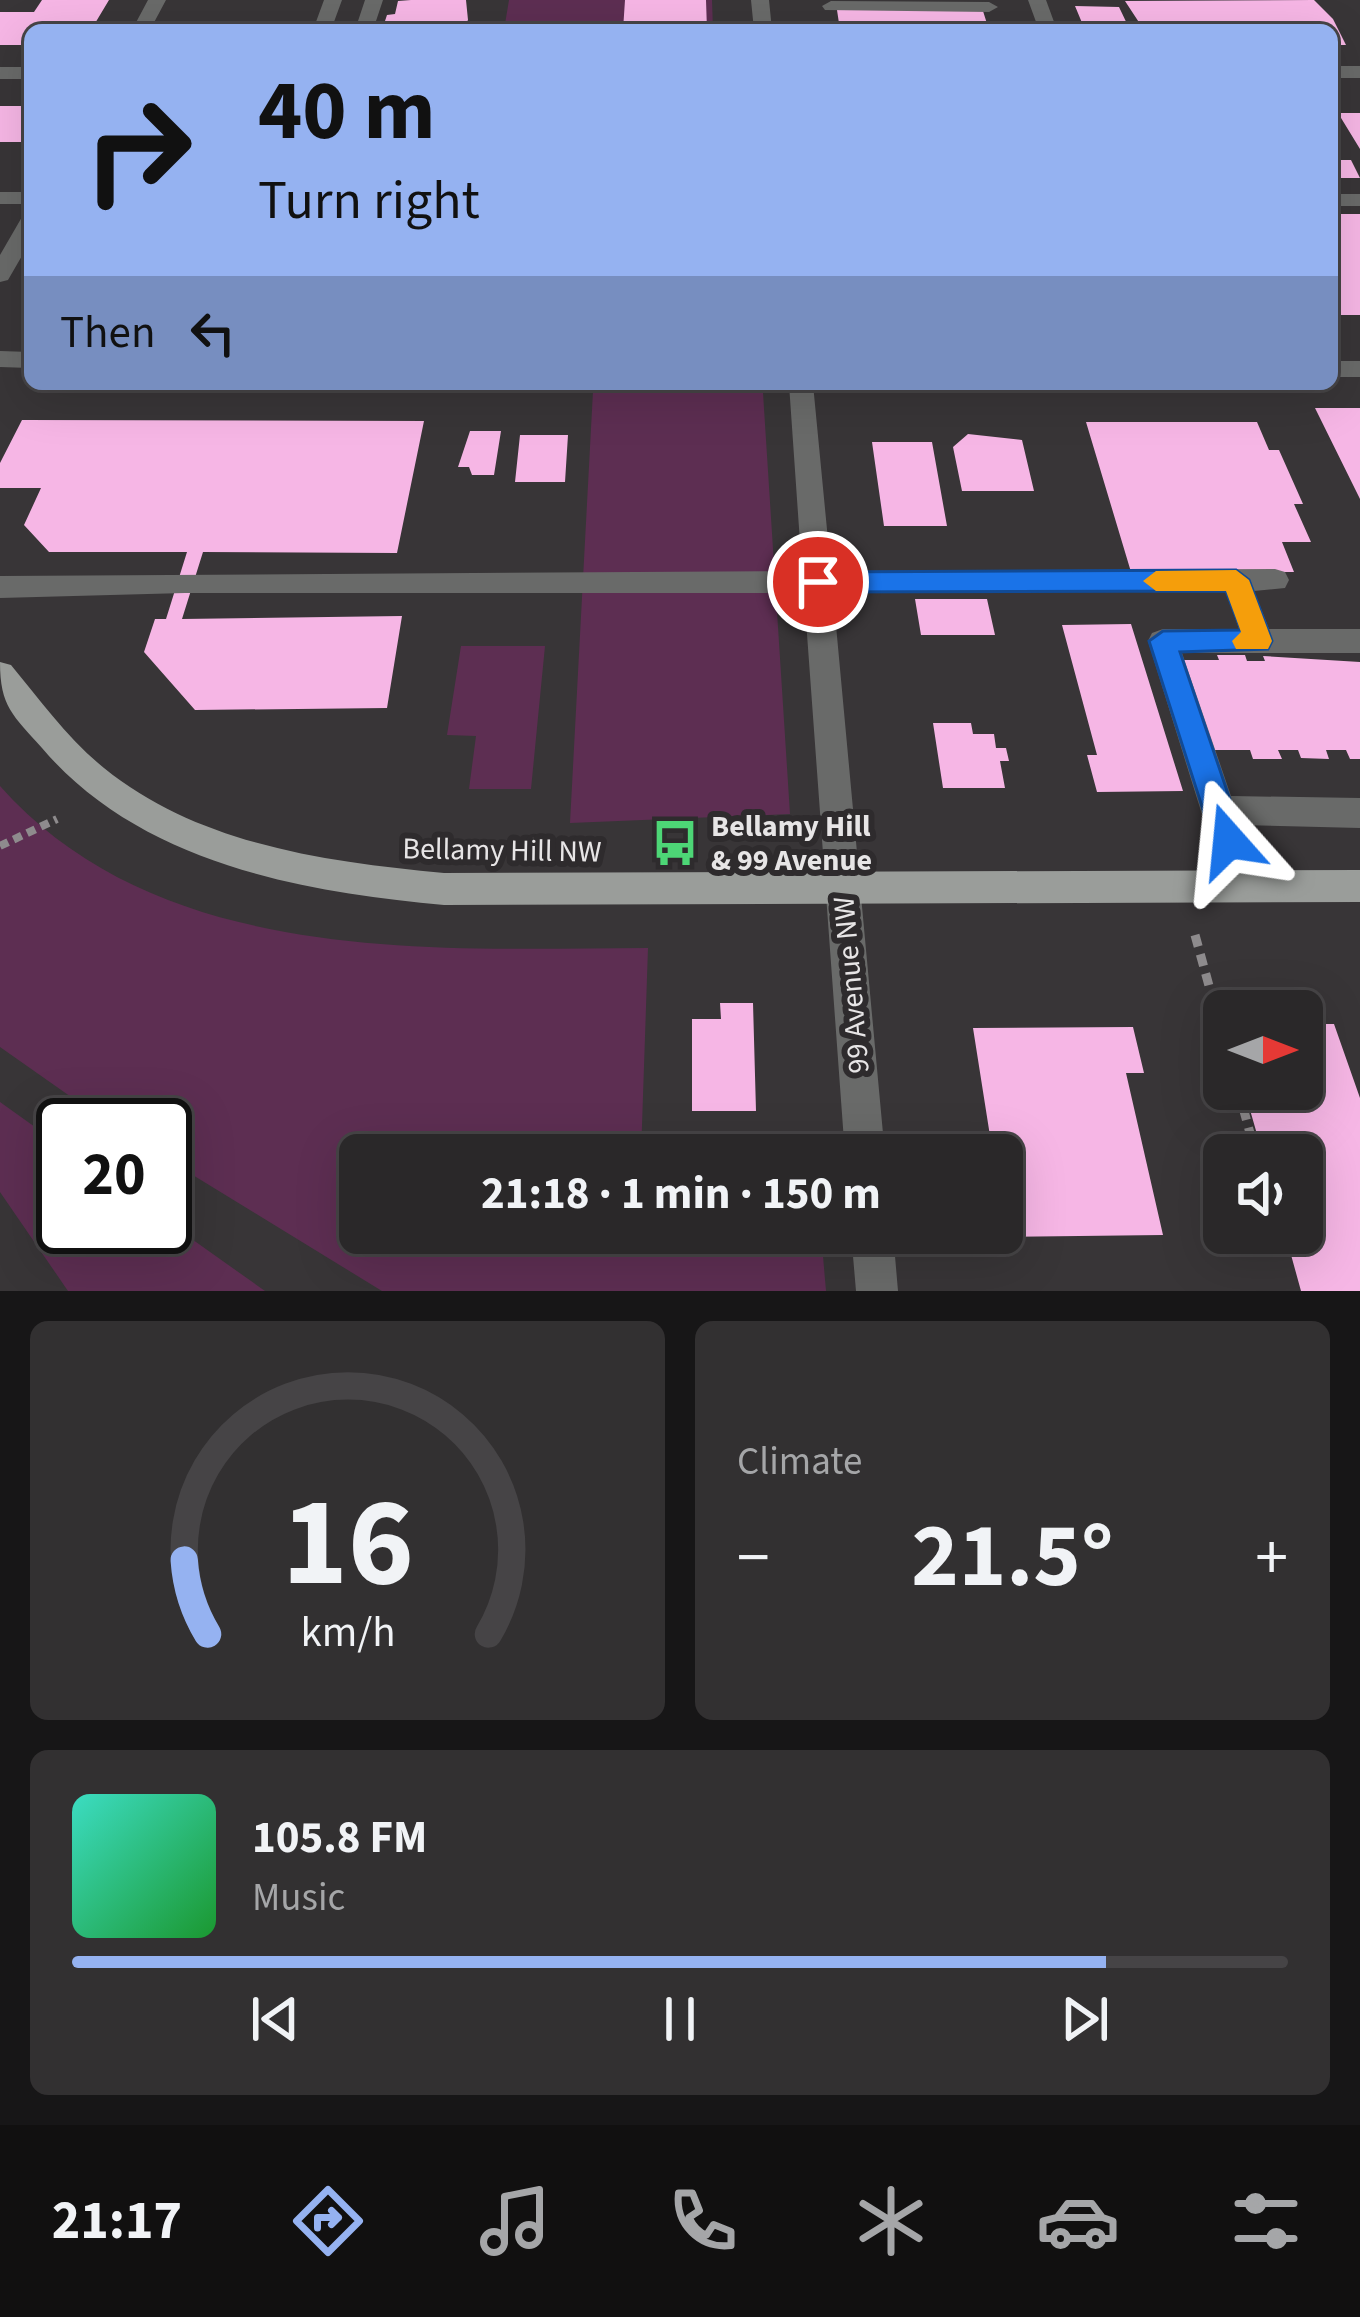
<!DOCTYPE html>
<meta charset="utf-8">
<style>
:root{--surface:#2a2829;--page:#323031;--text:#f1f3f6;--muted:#a5a6a8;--line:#464446;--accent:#95b2f1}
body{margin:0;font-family:"Source Sans 3",sans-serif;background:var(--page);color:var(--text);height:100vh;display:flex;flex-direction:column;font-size:45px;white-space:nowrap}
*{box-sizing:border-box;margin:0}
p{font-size:39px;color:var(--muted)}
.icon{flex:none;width:66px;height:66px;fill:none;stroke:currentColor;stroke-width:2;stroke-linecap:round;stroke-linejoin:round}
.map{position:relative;height:1291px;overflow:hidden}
.side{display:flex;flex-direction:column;gap:30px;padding:30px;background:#171617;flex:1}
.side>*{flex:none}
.banner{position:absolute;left:24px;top:24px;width:1314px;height:366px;border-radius:18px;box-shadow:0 12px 48px #0002,0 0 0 3px var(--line);background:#95b2f1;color:#111;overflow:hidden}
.needle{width:78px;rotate:90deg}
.controls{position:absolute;left:1203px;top:990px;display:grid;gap:24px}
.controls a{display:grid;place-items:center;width:120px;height:120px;border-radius:18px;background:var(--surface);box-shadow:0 12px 48px #0002,0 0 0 3px var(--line);font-size:60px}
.speed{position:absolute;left:36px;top:1098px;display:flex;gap:24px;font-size:60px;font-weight:700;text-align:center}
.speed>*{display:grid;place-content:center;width:156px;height:156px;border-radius:50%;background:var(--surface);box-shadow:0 12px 48px #0002,0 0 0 3px var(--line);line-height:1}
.speed .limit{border:6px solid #111;border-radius:18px;background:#fff;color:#111}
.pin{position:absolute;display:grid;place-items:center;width:102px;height:102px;color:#fff;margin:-51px;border:6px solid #fff;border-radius:50%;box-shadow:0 3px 12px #0007}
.me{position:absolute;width:132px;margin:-66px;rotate:342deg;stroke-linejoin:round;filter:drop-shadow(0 0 9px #0008)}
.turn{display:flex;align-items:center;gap:42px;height:252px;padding:0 36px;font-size:54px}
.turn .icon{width:156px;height:156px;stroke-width:2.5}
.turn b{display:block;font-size:84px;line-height:102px}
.then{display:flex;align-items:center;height:114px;padding:0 36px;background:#0003;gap:24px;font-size:45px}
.big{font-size:90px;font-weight:700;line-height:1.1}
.side .tile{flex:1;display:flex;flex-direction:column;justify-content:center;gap:18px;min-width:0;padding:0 42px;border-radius:18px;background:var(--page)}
.side .dial{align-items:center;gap:0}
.dial svg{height:312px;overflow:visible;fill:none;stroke:var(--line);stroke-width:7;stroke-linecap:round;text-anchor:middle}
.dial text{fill:var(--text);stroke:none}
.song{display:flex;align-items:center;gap:36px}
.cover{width:144px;height:144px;border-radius:18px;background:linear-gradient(135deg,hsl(170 70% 55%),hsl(130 70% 35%))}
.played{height:12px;border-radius:6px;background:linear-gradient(90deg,var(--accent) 85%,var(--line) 85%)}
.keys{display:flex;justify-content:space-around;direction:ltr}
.heat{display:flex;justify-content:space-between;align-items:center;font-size:66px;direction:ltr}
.side .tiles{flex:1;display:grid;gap:30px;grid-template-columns:1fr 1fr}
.tile:last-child{grid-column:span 2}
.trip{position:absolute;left:339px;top:1134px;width:684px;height:120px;border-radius:18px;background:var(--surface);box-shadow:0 12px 48px #0002,0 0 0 3px var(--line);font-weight:700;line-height:120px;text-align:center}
.menu{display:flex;height:192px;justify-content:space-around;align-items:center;background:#111010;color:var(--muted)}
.menu .icon{width:84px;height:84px}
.menu .on{color:var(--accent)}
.menu b{font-size:54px;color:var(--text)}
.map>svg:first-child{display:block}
.green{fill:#5d2e52}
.building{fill:#f6b6e5}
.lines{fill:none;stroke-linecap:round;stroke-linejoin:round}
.path-far1{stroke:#8e8b8d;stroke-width:8;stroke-dasharray:9 6;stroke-linecap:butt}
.path{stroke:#8e8b8d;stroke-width:9;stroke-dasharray:12 8;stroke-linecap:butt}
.minor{fill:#696a69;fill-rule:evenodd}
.major{fill:#9a9d9a;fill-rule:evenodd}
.route{fill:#1a73e8;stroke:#114b97;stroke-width:3}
.slow{fill:#f59e0b}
.labels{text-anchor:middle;stroke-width:12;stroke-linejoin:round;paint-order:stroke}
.poi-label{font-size:30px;font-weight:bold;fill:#e7e5e6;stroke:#2e2b2d;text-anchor:start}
.street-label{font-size:30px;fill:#e7e5e6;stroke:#2e2b2d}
</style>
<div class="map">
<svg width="1360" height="1291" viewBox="0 0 1360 1291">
<rect width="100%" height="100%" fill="#383537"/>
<path class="green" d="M509,0H712L713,30H504Z
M593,391L763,393L790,814L570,823Z
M461,646H545L531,789H469L476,736L447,735Z
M0,786C160,966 431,949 648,948L641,1155H360V1233H821L826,1291H382L165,1158V1125H111L0,1047Z
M0,1102L63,1147V1227H165V1220L265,1291H68L0,1192Z"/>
<path class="building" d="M42,0H109L91,30H30V45H0V12H34Z
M411,0H466L468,20L462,30H392L394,21H385L387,15L395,14L398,1Z
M625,0H706L707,30H623Z
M1314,0L1333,19L1346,45H1332V30H1144L1125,1Z
M1075,6L1119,7L1130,30H1085Z
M859,9L983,11L989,30H840L837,10Z
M0,106H30L29,142H0Z
M1338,113H1360V149Z
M1332,160H1351L1360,178H1334Z
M1332,214H1360V315H1332Z
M1315,408H1360V499Z
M22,420L424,421L397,553L203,552L182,619L402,616L387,708L195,710L144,652L155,619H166L187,552H49L24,525L41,488H0V463Z
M1086,422H1257L1269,450H1279L1303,504H1294L1311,542H1282L1294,572H1131Z
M470,431H501L494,475H472L469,467H458Z
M968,434L1022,440L1034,491H962L953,447Z
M520,435H568L565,482H515Z
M872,442H932L947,526H884Z
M915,599H987L995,635H921Z
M1131,624L1183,791L1097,792L1087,755H1097L1062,625Z
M1217,655H1245L1247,661H1265L1263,656L1360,662V759H1350L1346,750H1326L1329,759L1301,758L1298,750H1278L1282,759H1253L1250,750H1210L1181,660H1219Z
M933,723H971L973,734H994L996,748H1006L1009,761H1000L1005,788H943Z
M720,1003H753L756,1111H692V1019H721Z
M1302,1024H1334L1360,1098V1291H1301L1285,1233H1302V1155H1263L1244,1089H1302Z
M1133,1027L1144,1073H1126L1163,1235L1006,1237L1002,1155H993L973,1028Z"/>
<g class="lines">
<path class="path-far1" d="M0,846L57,819"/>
<path class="path" d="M1195,935L1224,1040
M1238,1089L1256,1155"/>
<path class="minor" d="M148,0H166L150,30H132Z
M324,0H342L331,30H313Z
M365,0H383L373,30H355Z
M751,0H769L772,30H754Z
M1028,0H1046L1057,30H1039Z
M831,1L989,2L998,7L989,12L825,10L822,6Z
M1332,66H1360V78H1332Z
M0,67H30V79H0Z
M0,192H30V204H0Z
M1332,194H1360V206H1332Z
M30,215V242L8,280L0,282V255L22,217Z
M0,351L30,352V368L0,367Z
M1332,361H1360V377H1332Z
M789,384H813L831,571L1275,569L1285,572L1289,580L1285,588L1254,591L1269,629H1360V653H1182L1231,796L1360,798V828L1240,825L1258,885L1253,896L1241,901L1229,896L1224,885L1148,641L1152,633L1163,629H1239L1226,591L833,593L885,1155H845L804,593H185L0,598V576L802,571Z
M851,1233H893L898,1291H856Z"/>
<path class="major" d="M0,662L11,665C40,700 68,739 104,768C199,845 327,862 444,873L1360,870V902L444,905C301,892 140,863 42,748C13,715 0,707 0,662Z"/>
</g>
<path class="route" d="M1236,570L1249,580L1272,641L1268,649L1180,652L1244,841L1240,851L1229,855L1218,851L1213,841L1149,641L1163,631L1241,630L1226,591L818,592L804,582L818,572Z"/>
<path class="slow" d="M1236,570L1249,580L1272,641L1268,649H1236L1232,641L1241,632L1226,591H1156L1143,581L1156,571Z"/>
<defs>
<symbol id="bus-bare" viewBox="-9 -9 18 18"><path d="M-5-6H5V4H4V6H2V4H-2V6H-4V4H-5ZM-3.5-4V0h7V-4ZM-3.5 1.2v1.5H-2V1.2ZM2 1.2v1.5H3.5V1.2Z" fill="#4dd676" stroke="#2e2b2d" stroke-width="2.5" paint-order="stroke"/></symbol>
</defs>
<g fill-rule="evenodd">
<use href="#bus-bare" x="642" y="810" width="66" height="66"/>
</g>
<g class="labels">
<g class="poi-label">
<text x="711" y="836">Bellamy Hill<tspan x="711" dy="34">&amp; 99 Avenue</tspan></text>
</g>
<g class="street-label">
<text transform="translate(502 850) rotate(1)" y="10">Bellamy Hill NW</text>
<text transform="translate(851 985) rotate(-95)" y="10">99 Avenue NW</text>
</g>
</g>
</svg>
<div class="controls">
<a><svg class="needle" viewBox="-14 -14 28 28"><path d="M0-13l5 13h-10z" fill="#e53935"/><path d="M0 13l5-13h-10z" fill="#a5a6a8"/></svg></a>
<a><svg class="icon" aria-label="sound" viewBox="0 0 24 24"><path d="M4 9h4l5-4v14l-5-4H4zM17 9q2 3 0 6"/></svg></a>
</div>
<div class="speed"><div class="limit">20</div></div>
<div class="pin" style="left:818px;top:582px;background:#d93025"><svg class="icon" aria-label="arrive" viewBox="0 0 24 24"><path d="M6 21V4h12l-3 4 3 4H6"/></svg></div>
<svg class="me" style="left:1229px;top:841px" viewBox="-20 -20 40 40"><path d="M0-17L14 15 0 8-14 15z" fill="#1a73e8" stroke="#fff" stroke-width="4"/></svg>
<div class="trip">21:18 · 1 min · 150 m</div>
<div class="banner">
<div class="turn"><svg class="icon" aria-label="right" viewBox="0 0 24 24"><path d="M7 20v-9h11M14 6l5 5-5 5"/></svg><div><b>40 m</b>Turn right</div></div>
<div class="then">Then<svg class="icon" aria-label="left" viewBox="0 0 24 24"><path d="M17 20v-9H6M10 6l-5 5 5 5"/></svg></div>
</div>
</div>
<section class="side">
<div class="tiles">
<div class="tile dial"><svg viewBox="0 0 100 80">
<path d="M14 69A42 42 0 1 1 86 69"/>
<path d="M14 69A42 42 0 0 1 8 50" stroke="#95b2f1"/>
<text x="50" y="56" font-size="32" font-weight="700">16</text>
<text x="50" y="72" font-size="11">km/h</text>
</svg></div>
<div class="tile"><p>Climate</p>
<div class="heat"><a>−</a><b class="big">21.5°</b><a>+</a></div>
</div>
<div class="tile">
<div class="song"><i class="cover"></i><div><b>105.8 FM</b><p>Music</p></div></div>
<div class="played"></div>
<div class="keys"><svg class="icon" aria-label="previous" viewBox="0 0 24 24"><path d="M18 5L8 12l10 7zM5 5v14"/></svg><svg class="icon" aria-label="pause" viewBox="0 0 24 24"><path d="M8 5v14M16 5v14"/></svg><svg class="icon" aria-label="next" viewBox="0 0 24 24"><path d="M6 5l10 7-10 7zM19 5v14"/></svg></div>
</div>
</div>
</section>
<nav class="menu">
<b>21:17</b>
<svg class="icon on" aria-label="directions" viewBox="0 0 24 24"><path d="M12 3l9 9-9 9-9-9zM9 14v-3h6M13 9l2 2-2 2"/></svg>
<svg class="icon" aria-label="music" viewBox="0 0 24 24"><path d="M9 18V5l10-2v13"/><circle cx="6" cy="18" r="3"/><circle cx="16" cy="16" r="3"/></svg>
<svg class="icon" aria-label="phone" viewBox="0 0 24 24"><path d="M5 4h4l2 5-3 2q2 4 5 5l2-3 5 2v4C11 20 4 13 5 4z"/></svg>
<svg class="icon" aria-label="climate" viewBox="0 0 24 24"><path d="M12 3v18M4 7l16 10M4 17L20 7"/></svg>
<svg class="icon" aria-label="car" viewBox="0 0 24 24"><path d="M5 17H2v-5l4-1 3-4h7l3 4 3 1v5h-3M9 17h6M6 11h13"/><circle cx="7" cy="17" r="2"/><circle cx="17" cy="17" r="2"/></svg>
<svg class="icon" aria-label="filters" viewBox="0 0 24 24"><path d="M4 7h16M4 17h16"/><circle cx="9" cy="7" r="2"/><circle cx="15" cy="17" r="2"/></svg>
</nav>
